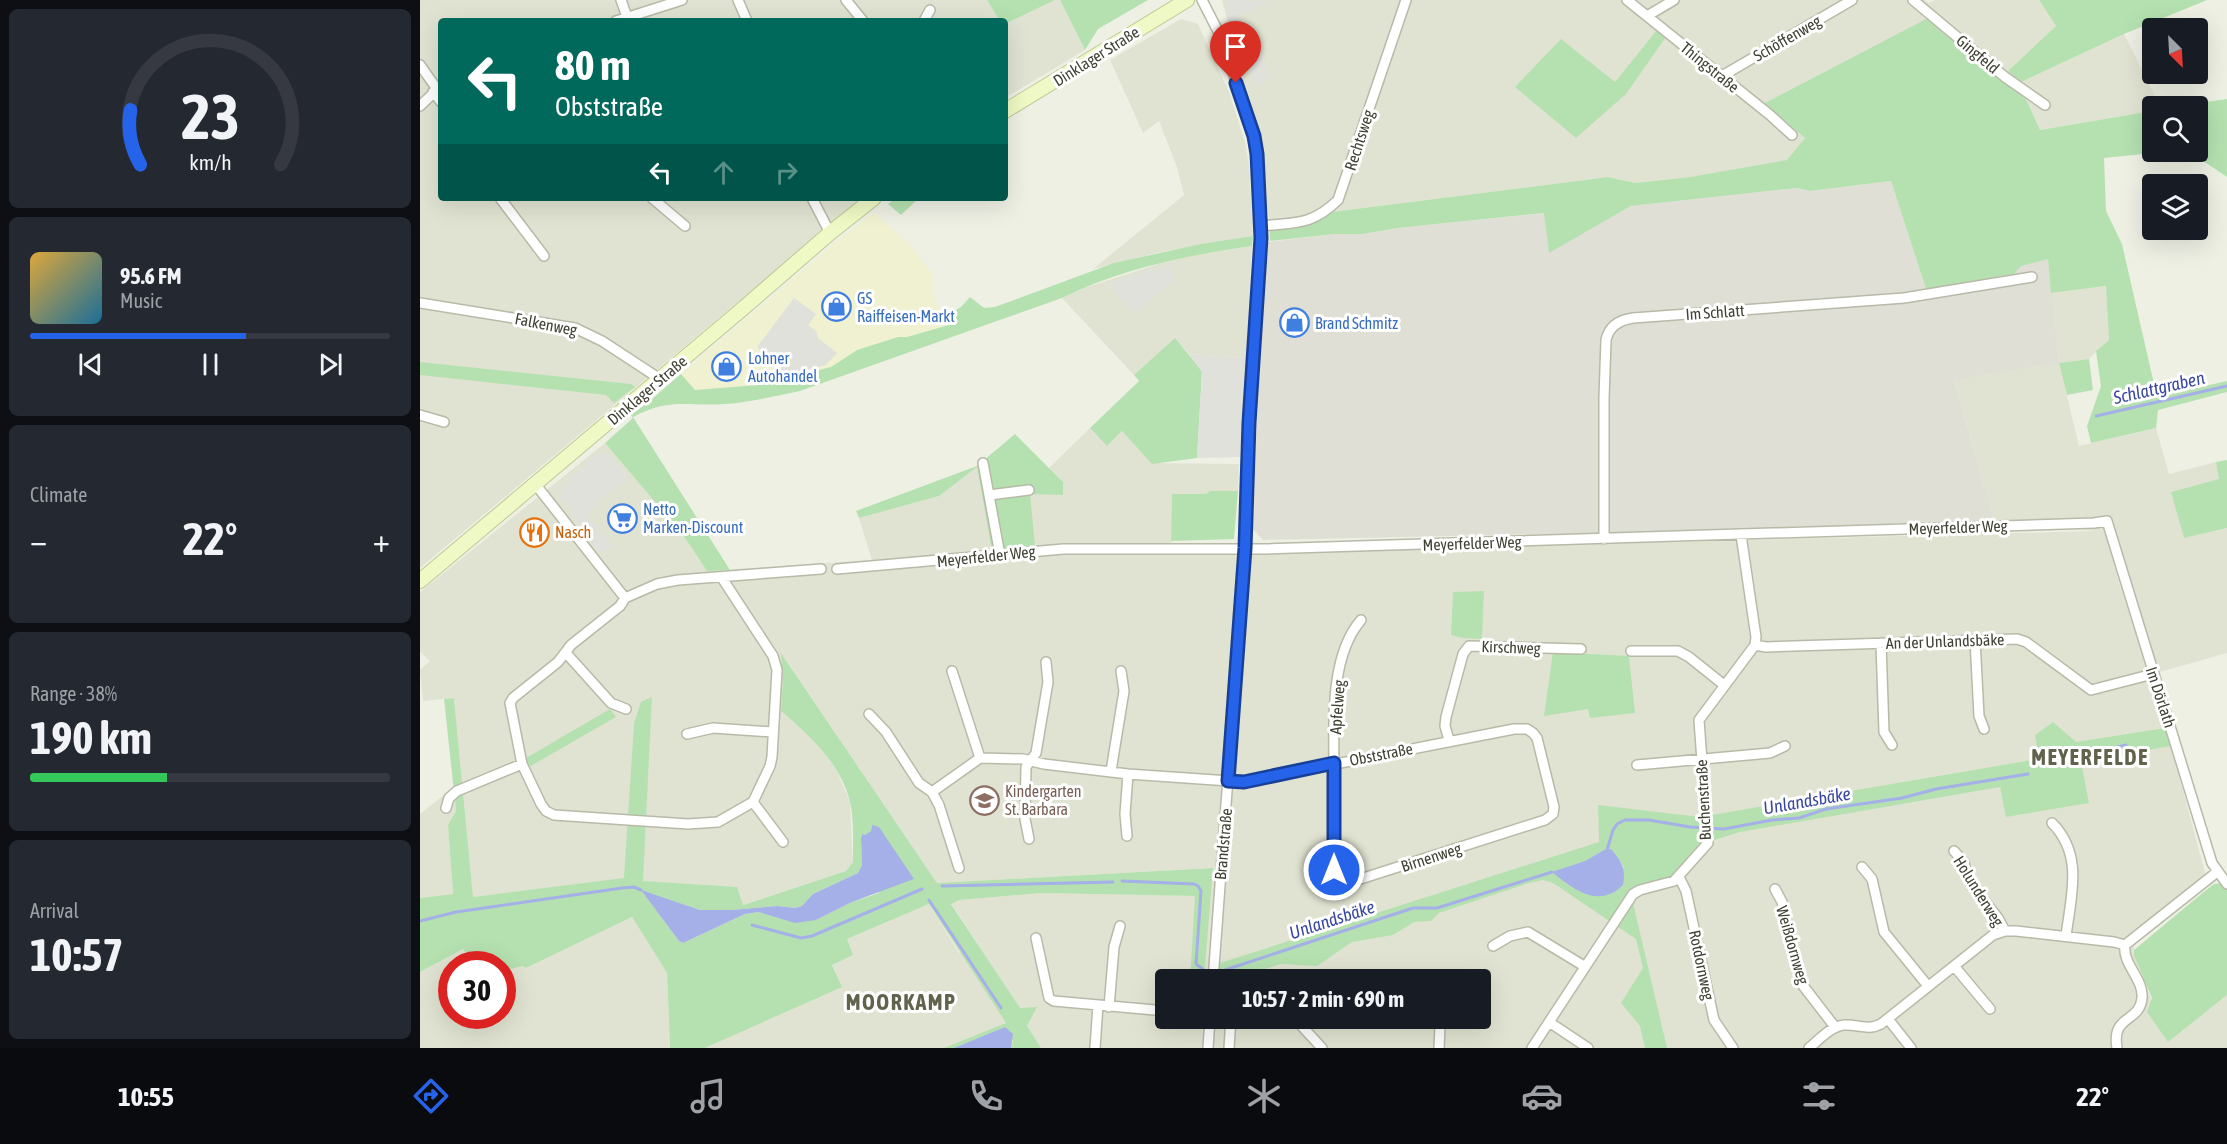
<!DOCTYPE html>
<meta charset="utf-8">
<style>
:root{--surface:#171b24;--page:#242831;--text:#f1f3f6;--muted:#9ea1a6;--line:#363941;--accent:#2563eb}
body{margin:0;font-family:"Asap Condensed",sans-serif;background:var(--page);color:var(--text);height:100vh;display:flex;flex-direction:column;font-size:22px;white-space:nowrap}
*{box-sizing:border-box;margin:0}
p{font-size:20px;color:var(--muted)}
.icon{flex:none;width:33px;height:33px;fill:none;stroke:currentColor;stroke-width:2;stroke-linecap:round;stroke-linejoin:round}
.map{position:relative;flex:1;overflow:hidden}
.side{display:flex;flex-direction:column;gap:9px;padding:9px;background:#0d0f14;width:420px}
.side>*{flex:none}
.top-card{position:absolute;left:18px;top:18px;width:570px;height:183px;border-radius:6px;box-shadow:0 6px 24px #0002;background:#00695c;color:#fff;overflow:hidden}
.needle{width:39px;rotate:156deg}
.tools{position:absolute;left:1722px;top:18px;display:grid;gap:12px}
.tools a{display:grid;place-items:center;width:66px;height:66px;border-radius:6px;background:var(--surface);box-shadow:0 6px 24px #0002;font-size:30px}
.speed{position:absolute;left:18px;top:951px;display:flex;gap:12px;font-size:30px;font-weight:700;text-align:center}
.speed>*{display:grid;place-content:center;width:78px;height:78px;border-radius:50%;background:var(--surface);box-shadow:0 6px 24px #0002;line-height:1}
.speed .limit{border:9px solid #d22;background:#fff;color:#111}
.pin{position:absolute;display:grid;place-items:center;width:51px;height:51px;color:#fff;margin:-62px -26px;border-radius:50% 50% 50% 0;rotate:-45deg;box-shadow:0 0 6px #0007}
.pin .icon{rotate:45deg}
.me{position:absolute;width:66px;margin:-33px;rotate:0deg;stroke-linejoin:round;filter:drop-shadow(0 0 4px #0008)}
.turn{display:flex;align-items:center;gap:21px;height:126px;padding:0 18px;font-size:27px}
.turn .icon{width:78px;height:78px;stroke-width:2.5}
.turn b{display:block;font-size:42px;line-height:51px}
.lanes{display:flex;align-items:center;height:57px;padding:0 18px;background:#0003;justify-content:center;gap:30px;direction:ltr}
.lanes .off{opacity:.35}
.big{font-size:45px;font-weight:700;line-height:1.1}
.side .tile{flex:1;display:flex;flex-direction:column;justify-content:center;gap:9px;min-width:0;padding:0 21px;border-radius:9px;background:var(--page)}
.side .dial{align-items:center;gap:0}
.dial svg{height:156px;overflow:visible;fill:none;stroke:var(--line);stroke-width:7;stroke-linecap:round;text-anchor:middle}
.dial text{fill:var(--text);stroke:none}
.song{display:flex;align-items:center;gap:18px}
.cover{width:72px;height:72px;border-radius:9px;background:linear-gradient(135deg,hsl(40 70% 55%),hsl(200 70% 35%))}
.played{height:6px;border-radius:3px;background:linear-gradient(90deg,var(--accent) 60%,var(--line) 60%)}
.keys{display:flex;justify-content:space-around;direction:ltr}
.heat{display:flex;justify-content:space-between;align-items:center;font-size:33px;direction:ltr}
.charge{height:9px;border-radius:4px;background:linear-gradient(90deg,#34c759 38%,var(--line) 0)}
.trip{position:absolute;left:735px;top:969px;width:336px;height:60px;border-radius:6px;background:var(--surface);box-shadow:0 6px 24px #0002;font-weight:700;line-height:60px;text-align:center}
.dock{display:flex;height:96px;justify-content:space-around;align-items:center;background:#090b0e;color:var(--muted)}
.dock .icon{width:42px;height:42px}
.dock .selected{color:var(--accent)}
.dock b{font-size:27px;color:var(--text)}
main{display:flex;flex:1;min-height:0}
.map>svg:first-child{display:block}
.residential{fill:#e1e3d2}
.commercial{fill:#f0f1d0}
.industrial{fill:#dfdfd6}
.green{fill:#b5e1b0;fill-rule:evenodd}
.parking{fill:#e1e1dc}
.water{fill:#a5afe8}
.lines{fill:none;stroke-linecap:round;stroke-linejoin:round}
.stream{stroke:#a5afe8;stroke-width:3}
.minor-casing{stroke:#b8baa8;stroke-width:12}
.secondary-casing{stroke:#bfc995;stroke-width:16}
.minor{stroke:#fff;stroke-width:9}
.secondary{stroke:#eef9c5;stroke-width:14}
.route-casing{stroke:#184099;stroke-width:15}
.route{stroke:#2563eb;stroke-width:10}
.labels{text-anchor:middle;stroke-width:6;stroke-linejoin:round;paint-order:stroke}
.street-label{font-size:16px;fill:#414135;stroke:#fff}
.shop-label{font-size:16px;fill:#366cbe;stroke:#fff;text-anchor:start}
.food-label{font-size:16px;fill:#c56008;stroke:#fff;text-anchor:start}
.education-label{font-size:16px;fill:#785e54;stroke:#fff;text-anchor:start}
.water-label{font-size:18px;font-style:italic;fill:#3947a2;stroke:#fff}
.district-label{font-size:22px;font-weight:bold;letter-spacing:1.5px;fill:#62634d;stroke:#fff}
</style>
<main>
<section class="side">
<div class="tile dial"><svg viewBox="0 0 100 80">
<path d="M14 69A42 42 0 1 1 86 69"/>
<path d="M14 69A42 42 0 0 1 9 41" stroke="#2563eb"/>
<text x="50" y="56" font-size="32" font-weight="700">23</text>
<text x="50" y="72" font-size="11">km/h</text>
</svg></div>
<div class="tile">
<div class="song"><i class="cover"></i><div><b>95.6 FM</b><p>Music</p></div></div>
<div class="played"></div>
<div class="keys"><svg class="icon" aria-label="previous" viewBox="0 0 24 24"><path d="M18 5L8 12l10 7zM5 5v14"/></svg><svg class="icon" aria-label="pause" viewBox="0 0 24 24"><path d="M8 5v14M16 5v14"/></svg><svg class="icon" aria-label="next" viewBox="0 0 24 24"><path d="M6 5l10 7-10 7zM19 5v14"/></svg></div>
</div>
<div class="tile"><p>Climate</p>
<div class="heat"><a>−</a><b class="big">22°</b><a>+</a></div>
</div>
<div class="tile"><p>Range · 38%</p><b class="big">190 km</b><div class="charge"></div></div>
<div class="tile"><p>Arrival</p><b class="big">10:57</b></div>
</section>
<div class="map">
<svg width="1807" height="1048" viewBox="0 0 1807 1048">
<rect width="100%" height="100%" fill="#eef0e4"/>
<path class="residential" d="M0,0H567L580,21H21V198H442L0,568Z
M635,0H640L665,50L585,98V24Z
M802,0H1505L1509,3L1515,0H1619L1636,26L1589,71L1600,82L1704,34L1740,106H1732V111L1620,130L1607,100L1346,103L1386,138L1368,160L1270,177L1215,183L1188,177L849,220L842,152Z
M761,19L778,24L809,92L825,142L829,165L833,236L741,252L673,269L764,195L757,167L739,121L723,133L690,60Z
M832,246L826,358L769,354L755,339L714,375L642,298L661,289L741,263L772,255Z
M1687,286L1689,340L1669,359L1639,363L1659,446L1736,428L1749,474L1796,462L1800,479L1752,492L1764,538L1807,528V653L1733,674L1692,560L1750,742L1786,876L1713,933L1714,956L1748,1041L1807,995V1048H285L421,987L412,964L427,939L509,904L539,953L558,944L531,903L539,900L621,893L776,896L770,979L746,980V1018H1060V980L784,979L792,868L517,883L362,654L363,677L361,711L388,733L416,769L430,802L433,862L426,871L322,905L268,885L222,881L232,697L214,723L205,878L53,897L34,698L3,701L0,670L10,661L0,652V592L185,443L263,535L287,571L452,560L439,518L519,496L557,466L572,550L615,545L609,494L643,482L629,468L670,428L687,446L702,431L733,463L819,464L818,491H790L786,494L752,495L751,555L1675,531L1574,520L1534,379L1639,363L1631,293Z
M33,788L36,811L28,825L33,894L0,898V814Z
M212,917L247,973L250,1048H0V972L43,949L53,964H32V1016H82L83,971L102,966L106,968Z"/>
<path class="commercial" d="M455,212L494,249L512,274L515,302L530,324L487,337H478L437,350L411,367L368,378L338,385L275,390L261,374L417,241Z"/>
<path class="industrial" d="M1471,181L1506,289L1628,259L1639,363L1534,380L1574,520L1281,531L843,540L833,529L837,419L847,242L915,234H943L978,228L1125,213L1129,252L1211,206L1377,188L1390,191Z"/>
<path class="green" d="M567,0H635L585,24V21H580Z
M640,0H728L678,29L665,50Z
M1619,0H1787L1704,34L1601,82L1588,71L1636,26Z
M1508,18L1582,77L1607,101L1620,130L1732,111V152H1743L1684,158L1686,211L1702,244L1737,397L1807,381V392L1738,410L1736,428L1671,443L1667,426L1681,386L1676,351L1689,340L1686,286L1631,293L1628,259L1601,266L1594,274L1506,289L1471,181L1390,191L1377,188L1211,206L1129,253L1124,213L978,228L943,234H915L850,241L849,220L1188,177L1215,183L1270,177L1367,160L1385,138L1345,103Z
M1237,30L1246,37L1206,94L1156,138L1095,87L1141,39L1195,82Z
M1807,99V177L1770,152H1778V106H1758Z
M476,198H499L481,215L468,204Z
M833,236L832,246C768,255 700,269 642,298L380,391C355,396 331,402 305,404C267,407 251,397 213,417L310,570L287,571L263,535L185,443L213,418L211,415C229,403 244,388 261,374L275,390L338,385L368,378L411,367L437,350L478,337H487L529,325L525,316L541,307L550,297L564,308L575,307L694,263L781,244Z
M755,338L782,371L777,458L732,464L702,431L687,446L670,428L719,381L714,375Z
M1669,359L1673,390L1647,395L1639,363Z
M0,362L211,384L215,387L194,403L186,395L0,375Z
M595,434L643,482V495L610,494L615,545L572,551L557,467L519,496L439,518L436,511L557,466Z
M1807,460V528L1764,538L1751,492L1799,479L1796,462Z
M790,491H818L814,539L751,541L752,494H786Z
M1064,591L1062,639L1043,638L1031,635L1033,592Z
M1133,652L1209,656L1215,713L1170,718L1168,709L1124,716Z
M361,653L517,883L793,868L784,979H770L775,896L621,893L539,900L531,904L600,1008L617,1007L607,1026L621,1048H591L593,1041L585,1027L534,1048H524L586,1023L509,904L427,939L433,955L412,965L422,987L285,1048H250L247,973L212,917L106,968L102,966L83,971L82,964H53L43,949L0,972V898L33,894L28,825L36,811L24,699L34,698L53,897L204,878L214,723L221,702L232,697L223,881L317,887L323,905L426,871L433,862C433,843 434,820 430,802C421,764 389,735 361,711L363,677ZM452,825L459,893L432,902L396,920L339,912L325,914L263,943L259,941L222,891L280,910H311L358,906L375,908L382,906L393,894L438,873L442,865L441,838L442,834L445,835L451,831Z
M190,709L196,717L109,767L106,758Z
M1633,722L1656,742L1745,728L1751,746L1661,762L1669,803L1586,817L1580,787L1320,832L1284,843L1253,875L1219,896L1213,903L1247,1048H1225L1220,1026L1201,1003L1223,968L1216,939L1133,883L1123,880L1109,883L1019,913L1011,921L994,922L973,935L932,942L897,966L861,964L818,977V979L800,980V963L1179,842L1178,805L1280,817L1606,761L1619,758L1615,735ZM1191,849L1204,867L1168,895L1148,885L1133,872L1165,861L1184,850Z
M1803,883L1807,887V995L1748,1042L1727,1012L1732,998L1714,956V950L1780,895L1794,884Z"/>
<path class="parking" d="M808,0L851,1L818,16L826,35L834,32L851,79L836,86L805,11Z
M749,265L755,280L714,314L687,283Z
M374,298L396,314L388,325L397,332L398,338L417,353L406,365L362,377L337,347Z
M769,354L826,358L820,457L777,458L782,372Z
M178,454L189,455L208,478L166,514L195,548L179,552L151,515L153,512L139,497L144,492L141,487Z"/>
<path class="water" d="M452,825L459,827L494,879L432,902L396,920L375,923L339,912L325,914L263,943L259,941L221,890L280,910H311L358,906L375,908L382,906L393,894L438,873L442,865L441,838L442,834L445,835L451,831Z
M1191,849C1202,862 1206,869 1203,885C1178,909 1154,890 1132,872L1165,861L1184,850Z
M585,1027L593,1034L591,1048H534Z"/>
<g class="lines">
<path class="stream" d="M1676,416L1807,386
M1664,755L1706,745
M1187,850L1193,830L1197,824L1205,820H1229L1270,827L1304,829L1352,820L1379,818L1406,809L1482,798L1516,789L1608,774
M702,881L774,884L778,886L781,891L776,964L785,971
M522,886L693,882
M509,900L581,1008
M0,921L36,912L202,888L214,887L221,890
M332,925L381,938L392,936L502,889
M805,970L993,908H1017L1132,872"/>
<defs>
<path id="minor" d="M201,0L207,17
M318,0L327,21
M426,0L443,21
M782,0L802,39L834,136L837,154L841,226L829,423L825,548L793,980
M1207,0L1350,115L1372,135
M1493,0L1585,77L1625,105
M1227,16L1254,0
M196,21L262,0
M504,21L510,10
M0,65L17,89
M1302,76L1432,0
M13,92L21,102
M0,106L20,87
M80,198L124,256
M232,198L265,226
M392,198L410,233
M841,226C876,222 891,226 918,200L986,0
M0,303L155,328L182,341L240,379
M0,415L24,422
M563,463L580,555
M116,485L205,598L200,606L151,645L138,662L93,698L90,703L102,764L121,804L126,811L134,815L268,824L298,822L333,802L350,766L352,757L357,670L353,656L302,578
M569,495L609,490
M1184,539V398L1186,340C1189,326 1199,320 1213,318L1484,298L1612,277
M417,569L643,549H844L1674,523L1687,521L1792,863L1807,884
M205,598L237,584L258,580L401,569
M1555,640L1559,716L1564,729
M1461,643L1464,732L1472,745
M1335,645L1346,647L1597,639L1606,642L1671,690L1733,674
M1211,651H1258L1269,657L1304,685
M146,653L191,703L206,709
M532,671L560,758
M449,714L466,732L499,783L512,792L519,805L539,868
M267,734L293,728L353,732
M1029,740L1025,726L1026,717L1043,654L1049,646L1161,649
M1217,765L1350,753L1365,746
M691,771L704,691L701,671
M512,792L560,758L603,759L624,764L708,774L824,782L1094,729H1107L1113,733L1117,738L1134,807L1133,814L1125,820L931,882H921L917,877L914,870C914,837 914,805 914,772C914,725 909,657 941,620
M333,802L363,842
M26,808L29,798L37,791L102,764
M1632,823C1664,855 1651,896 1646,936
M707,836L705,814L708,774
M609,839L605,819L606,767L616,753L628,682L626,662
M1534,851L1544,862L1546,874L1551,884L1578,918L1585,931
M1442,867L1452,879L1464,932L1508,986
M1259,877L1266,891L1294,1020L1313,1048
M1355,889L1362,902L1381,983L1415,1027
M616,938L629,998L634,1001L746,1011
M1705,945L1797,872
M1073,946L1090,936L1108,932L1164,966
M1534,966L1570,1009
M689,1007L694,947L700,926
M858,1018L878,1022L902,1048
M1018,1018L1020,1026L1019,1048
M1468,1019L1491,1048
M1129,1022L1168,1048
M675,1048L678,1005
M788,1048L790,1018
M809,1048L811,1018
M1112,1048L1213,894L1220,890L1254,881L1288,843L1279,720L1335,645L1336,637L1321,535
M1389,1048C1399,1040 1411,1026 1424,1025C1438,1024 1448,1031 1461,1024L1573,935L1585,931H1596L1694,942L1705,945
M1697,1048C1691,1014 1720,1023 1722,998C1724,979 1702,964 1705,945"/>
<path id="secondary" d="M585,111L767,0
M0,581L320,311L410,233L454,198"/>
</defs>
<use href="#minor" class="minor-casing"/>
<use href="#secondary" class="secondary-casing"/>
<use href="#minor" class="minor"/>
<use href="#secondary" class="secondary"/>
</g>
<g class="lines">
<defs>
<path id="route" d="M816,83L834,136L837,154L841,238L829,423L825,548L808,781L824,782L914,763V870"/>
</defs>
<use href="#route" class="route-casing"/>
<use href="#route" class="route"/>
</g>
<defs>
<symbol id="shop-ring" viewBox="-11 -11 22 22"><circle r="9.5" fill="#fff" stroke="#3f7fe0" stroke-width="1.5"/><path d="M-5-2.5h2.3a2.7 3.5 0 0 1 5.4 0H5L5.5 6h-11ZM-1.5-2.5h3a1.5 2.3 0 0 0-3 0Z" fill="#3f7fe0"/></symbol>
<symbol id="supermarket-ring" viewBox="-11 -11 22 22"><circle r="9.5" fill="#fff" stroke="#3f7fe0" stroke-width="1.5"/><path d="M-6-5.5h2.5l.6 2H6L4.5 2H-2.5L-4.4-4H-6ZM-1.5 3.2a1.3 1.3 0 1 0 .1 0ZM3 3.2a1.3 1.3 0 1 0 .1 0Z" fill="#3f7fe0"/></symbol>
<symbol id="restaurant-ring" viewBox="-11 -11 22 22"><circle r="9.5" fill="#fff" stroke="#e8710a" stroke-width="1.5"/><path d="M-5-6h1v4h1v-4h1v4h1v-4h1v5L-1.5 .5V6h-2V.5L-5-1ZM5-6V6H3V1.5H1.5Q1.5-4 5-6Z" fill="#e8710a"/></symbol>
<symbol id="school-ring" viewBox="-11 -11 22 22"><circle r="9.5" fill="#fff" stroke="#8d6e63" stroke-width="1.5"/><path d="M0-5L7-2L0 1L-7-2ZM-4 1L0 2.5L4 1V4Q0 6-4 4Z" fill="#8d6e63"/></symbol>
</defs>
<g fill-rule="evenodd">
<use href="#shop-ring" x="400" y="290" width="33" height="33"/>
<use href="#shop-ring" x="858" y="306" width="33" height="33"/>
<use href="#shop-ring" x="290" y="350" width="33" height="33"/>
<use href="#supermarket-ring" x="186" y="502" width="33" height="33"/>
<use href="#restaurant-ring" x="98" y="516" width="33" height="33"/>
<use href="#school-ring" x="548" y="784" width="33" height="33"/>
</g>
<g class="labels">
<g class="street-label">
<text transform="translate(1367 38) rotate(-30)" y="6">Schöffenweg</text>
<text transform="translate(1558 54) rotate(40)" y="6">Gingfeld</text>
<text transform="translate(676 56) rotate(-32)" y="6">Dinklager Straße</text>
<text transform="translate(1290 67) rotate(39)" y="6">Thingstraße</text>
<text transform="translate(939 140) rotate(-72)" y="6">Rechtsweg</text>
<text transform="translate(1295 312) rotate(-4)" y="6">Im Schlatt</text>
<text transform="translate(126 324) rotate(11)" y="6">Falkenweg</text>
<text transform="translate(227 390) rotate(-40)" y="6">Dinklager Straße</text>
<text transform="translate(1538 527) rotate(-2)" y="6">Meyerfelder Weg</text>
<text transform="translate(1052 543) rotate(-2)" y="6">Meyerfelder Weg</text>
<text transform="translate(566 556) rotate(-6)" y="6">Meyerfelder Weg</text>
<text transform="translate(1525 641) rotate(-2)" y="6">An der Unlandsbäke</text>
<text transform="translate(1091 647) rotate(2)" y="6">Kirschweg</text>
<text transform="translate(1741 697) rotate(72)" y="6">Im Dörlath</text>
<text transform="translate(917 707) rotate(-86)" y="6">Apfelweg</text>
<text transform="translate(961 754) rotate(-11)" y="6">Obststraße</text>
<text transform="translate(1283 800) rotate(-93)" y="6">Buchenstraße</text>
<text transform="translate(803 844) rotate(-85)" y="6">Brandstraße</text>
<text transform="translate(1011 857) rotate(-18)" y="6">Birnenweg</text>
<text transform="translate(1559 891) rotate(58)" y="6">Holunderweg</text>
<text transform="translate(1373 945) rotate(74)" y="6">Weißdornweg</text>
<text transform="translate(1282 965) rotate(78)" y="6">Rotdornweg</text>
</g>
<g class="shop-label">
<text x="437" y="304">GS<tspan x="437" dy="18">Raiffeisen-Markt</tspan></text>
<text x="895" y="329">Brand Schmitz</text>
<text x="328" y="364">Lohner<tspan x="328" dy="18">Autohandel</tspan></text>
<text x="223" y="515">Netto<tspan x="223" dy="18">Marken-Discount</tspan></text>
</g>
<g class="food-label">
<text x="135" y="538">Nasch</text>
</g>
<g class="education-label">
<text x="585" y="797">Kindergarten<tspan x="585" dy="18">St. Barbara</tspan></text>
</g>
<g class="water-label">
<text transform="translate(1739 388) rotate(-13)" y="6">Schlattgraben</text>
<text transform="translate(1387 801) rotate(-10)" y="6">Unlandsbäke</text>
<text transform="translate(912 920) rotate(-18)" y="6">Unlandsbäke</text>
</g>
<g class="district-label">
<text x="1670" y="765">MEYERFELDE</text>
<text x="481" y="1010">MOORKAMP</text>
</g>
</g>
</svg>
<div class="tools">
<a><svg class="needle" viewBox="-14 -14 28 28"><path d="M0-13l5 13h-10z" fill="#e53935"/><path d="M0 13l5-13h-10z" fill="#9ea1a6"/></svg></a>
<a><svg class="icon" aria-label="search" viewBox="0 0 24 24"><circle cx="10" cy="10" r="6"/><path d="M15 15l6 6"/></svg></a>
<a><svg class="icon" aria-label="layers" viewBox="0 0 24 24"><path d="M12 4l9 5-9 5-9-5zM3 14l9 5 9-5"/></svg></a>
</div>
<div class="speed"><div class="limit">30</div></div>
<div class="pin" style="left:816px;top:83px;background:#d93025"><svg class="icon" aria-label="arrive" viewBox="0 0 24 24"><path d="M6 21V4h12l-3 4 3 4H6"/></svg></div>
<svg class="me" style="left:914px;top:870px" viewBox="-20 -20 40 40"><circle r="17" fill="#2563eb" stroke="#fff" stroke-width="3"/><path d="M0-11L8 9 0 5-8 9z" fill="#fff"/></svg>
<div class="trip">10:57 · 2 min · 690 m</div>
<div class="top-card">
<div class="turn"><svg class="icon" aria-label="left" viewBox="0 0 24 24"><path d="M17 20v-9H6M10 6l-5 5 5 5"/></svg><div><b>80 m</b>Obststraße</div></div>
<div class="lanes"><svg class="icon" aria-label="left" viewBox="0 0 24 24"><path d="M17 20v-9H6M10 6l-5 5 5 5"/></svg><svg class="icon off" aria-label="ahead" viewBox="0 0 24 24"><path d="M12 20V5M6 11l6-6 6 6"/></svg><svg class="icon off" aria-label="right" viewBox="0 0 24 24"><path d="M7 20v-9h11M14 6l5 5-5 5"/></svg></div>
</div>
</div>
</main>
<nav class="dock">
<b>10:55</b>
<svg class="icon selected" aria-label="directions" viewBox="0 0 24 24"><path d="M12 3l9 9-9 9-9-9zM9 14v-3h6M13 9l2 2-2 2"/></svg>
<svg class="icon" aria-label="music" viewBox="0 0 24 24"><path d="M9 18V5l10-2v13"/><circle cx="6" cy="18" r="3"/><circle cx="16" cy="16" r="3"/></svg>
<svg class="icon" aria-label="phone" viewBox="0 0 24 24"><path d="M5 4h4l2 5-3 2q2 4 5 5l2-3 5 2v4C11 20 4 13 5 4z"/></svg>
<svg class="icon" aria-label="climate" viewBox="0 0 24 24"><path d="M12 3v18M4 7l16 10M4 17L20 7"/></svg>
<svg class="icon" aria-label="car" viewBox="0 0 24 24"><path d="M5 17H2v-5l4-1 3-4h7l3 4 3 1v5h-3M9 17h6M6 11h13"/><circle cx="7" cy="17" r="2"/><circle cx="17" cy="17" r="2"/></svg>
<svg class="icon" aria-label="filters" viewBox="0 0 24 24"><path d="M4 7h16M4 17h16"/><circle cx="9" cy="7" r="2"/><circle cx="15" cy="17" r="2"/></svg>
<b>22°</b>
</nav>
